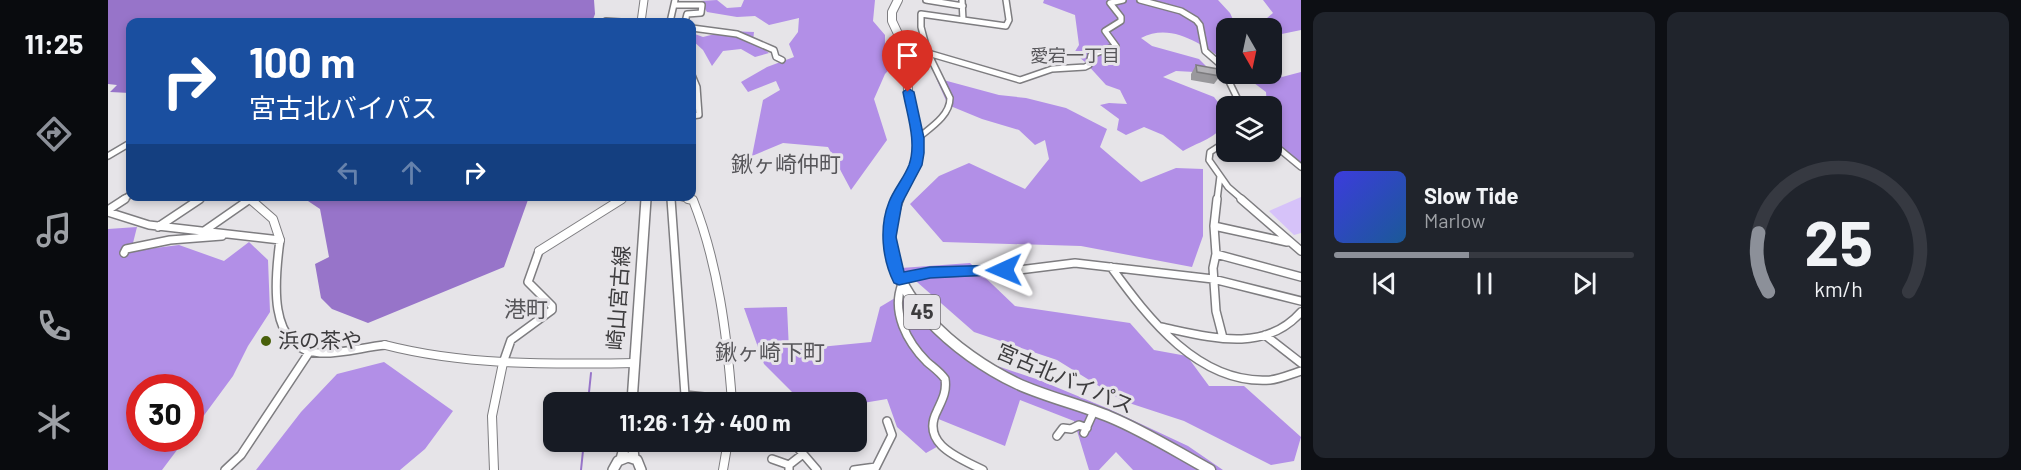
<!DOCTYPE html>
<html lang="ja">
<meta charset="utf-8">
<style>
:root{--surface:#171b24;--page:#20242c;--text:#f1f3f6;--muted:#9ea1a6;--line:#363941;--accent:#8c9099}
body{margin:0;font-family:Barlow,"Noto Sans JP",sans-serif;background:var(--page);color:var(--text);height:100vh;display:flex;flex-direction:column;font-size:22px;white-space:nowrap}
*{box-sizing:border-box;margin:0}
p{font-size:20px;color:var(--muted)}
.icon{flex:none;width:33px;height:33px;fill:none;stroke:currentColor;stroke-width:2;stroke-linecap:round;stroke-linejoin:round}
.map{position:relative;flex:1;overflow:hidden}
.drawer{display:flex;flex-direction:column;gap:12px;padding:12px;background:#0d0f14;width:720px}
.drawer>*{flex:none}
.banner{position:absolute;left:18px;top:18px;width:570px;height:183px;border-radius:12px;box-shadow:0 3px 9px #0003;background:#1a4fa0;color:#fff;overflow:hidden}
.needle{width:39px;rotate:171deg}
.buttons{position:absolute;left:1108px;top:18px;display:grid;gap:12px}
.buttons a{display:grid;place-items:center;width:66px;height:66px;border-radius:12px;background:var(--surface);box-shadow:0 3px 9px #0003;font-size:30px}
.speed{position:absolute;left:18px;top:374px;display:flex;gap:12px;font-size:30px;font-weight:700;text-align:center}
.speed>*{display:grid;place-content:center;width:78px;height:78px;border-radius:50%;background:var(--surface);box-shadow:0 3px 9px #0003;line-height:1}
.speed .limit{border:9px solid #d22;background:#fff;color:#111}
.pin{position:absolute;display:grid;place-items:center;width:51px;height:51px;color:#fff;margin:-62px -26px;border-radius:50% 50% 50% 0;rotate:-45deg;box-shadow:0 0 6px #0007}
.pin .icon{rotate:45deg}
.me{position:absolute;width:66px;margin:-33px;rotate:269deg;stroke-linejoin:round;filter:drop-shadow(0 0 4px #0008)}
.turn{display:flex;align-items:center;gap:21px;height:126px;padding:0 24px;font-size:27px}
.turn .icon{width:78px;height:78px;stroke-width:2.5}
.turn b{display:block;font-size:42px;line-height:51px}
.lanes{display:flex;align-items:center;height:57px;padding:0 24px;background:#0003;justify-content:center;gap:30px;direction:ltr}
.lanes .off{opacity:.35}
.drawer .card{flex:1;display:flex;flex-direction:column;justify-content:center;gap:9px;min-width:0;padding:0 21px;border-radius:12px;background:var(--page)}
.drawer .dial{align-items:center;gap:0}
.dial svg{height:156px;overflow:visible;fill:none;stroke:var(--line);stroke-width:7;stroke-linecap:round;text-anchor:middle}
.dial text{fill:var(--text);stroke:none}
.song{display:flex;align-items:center;gap:18px}
.cover{width:72px;height:72px;border-radius:9px;background:linear-gradient(135deg,hsl(240 70% 55%),hsl(210 70% 35%))}
.played{height:6px;border-radius:3px;background:linear-gradient(90deg,var(--accent) 45%,var(--line) 45%)}
.keys{display:flex;justify-content:space-around;direction:ltr}
.drawer .tiles{flex:1;display:grid;gap:12px;grid-template-columns:repeat(2,1fr)}
.trip{position:absolute;left:435px;top:392px;width:324px;height:60px;border-radius:12px;background:var(--surface);box-shadow:0 3px 9px #0003;font-weight:700;line-height:60px;text-align:center}
main{display:flex;flex:1;min-height:0}
.menu{display:flex;flex-direction:column;width:108px;justify-content:space-around;align-items:center;background:#090b0e;color:var(--muted)}
.menu .icon{width:42px;height:42px}
.menu .current{color:var(--accent)}
.menu b{font-size:27px;color:var(--text)}
.map>svg:first-child{display:block}
.green{fill:#d6c2f9}
.forest{fill:#b28fe7}
.water{fill:#9774c9}
.lines{fill:none;stroke-linecap:round;stroke-linejoin:round}
.stream{stroke:#9774c9;stroke-width:2}
.minor-far1-casing{stroke:#7e7d80;stroke-width:8}
.minor-casing{stroke:#7e7d80;stroke-width:10}
.tertiary-far1-casing{stroke:#7e7d80;stroke-width:8}
.tertiary-casing{stroke:#7e7d80;stroke-width:10}
.secondary-far1-casing{stroke:#7e7d80;stroke-width:9}
.secondary-casing{stroke:#7e7d80;stroke-width:12}
.trunk-far1-casing{stroke:#7e7d80;stroke-width:10}
.trunk-casing{stroke:#7e7d80;stroke-width:13}
.minor-far1{stroke:#fff;stroke-width:5}
.minor{stroke:#fff;stroke-width:7}
.tertiary-far1{stroke:#fff;stroke-width:5}
.tertiary{stroke:#fff;stroke-width:8}
.secondary-far1{stroke:#fff;stroke-width:7}
.secondary{stroke:#fff;stroke-width:9}
.trunk-far1{stroke:#fff;stroke-width:8}
.trunk{stroke:#fff;stroke-width:10}
.wall{fill:#99989c}
.building{fill:#b2b1b5;stroke:#7d7c7f;stroke-width:1.5}
.route{fill:#1a73e8;stroke:#114b97;stroke-width:1.5}
.poi-dot{fill:#485f0a;stroke:#e6e4e8;stroke-width:2}
.labels{text-anchor:middle;stroke-width:6;stroke-linejoin:round;paint-order:stroke}
.far-neighbourhood-label{font-size:18px;fill:#57565a;stroke:#e6e4e8}
.shield{fill:#e6e4e8;stroke:#706e71;stroke-width:1.5}
.shield-label{font-size:20px;font-weight:bold;fill:#3d3c3e}
.street-label{font-size:21px;fill:#3d3c3e;stroke:#e6e4e8}
.poi-label{font-size:21px;fill:#3d3c3e;stroke:#e6e4e8;text-anchor:start}
.neighbourhood-label{font-size:22px;fill:#57565a;stroke:#e6e4e8}
</style>
<main>
<nav class="menu">
<b>11:25</b>
<svg class="icon current" aria-label="directions" viewBox="0 0 24 24"><path d="M12 3l9 9-9 9-9-9zM9 14v-3h6M13 9l2 2-2 2"/></svg>
<svg class="icon" aria-label="music" viewBox="0 0 24 24"><path d="M9 18V5l10-2v13"/><circle cx="6" cy="18" r="3"/><circle cx="16" cy="16" r="3"/></svg>
<svg class="icon" aria-label="phone" viewBox="0 0 24 24"><path d="M5 4h4l2 5-3 2q2 4 5 5l2-3 5 2v4C11 20 4 13 5 4z"/></svg>
<svg class="icon" aria-label="climate" viewBox="0 0 24 24"><path d="M12 3v18M4 7l16 10M4 17L20 7"/></svg>
</nav>
<div class="map">
<svg width="1193" height="470" viewBox="0 0 1193 470">
<rect width="100%" height="100%" fill="#e6e4e8"/>
<path class="green" d="M1193,197V233L1186,235L1161,211Z"/>
<path class="forest" d="M609,0L619,8L633,7L636,0H767L765,21L777,35V48L789,61L777,74L766,99L779,140L743,190L720,147L675,143L644,156L655,100L672,90L668,81L640,92L633,82L659,67L686,57L681,44L690,32L691,18L661,25L647,16L629,17L599,12L592,1Z
M936,0H1110L1122,13L1129,28H1119V34H1115L1119,42V62C1094,45 1064,22 1033,38L1044,46L1091,59L1105,73L1068,71L1055,77L1106,97L1119,114C1117,136 1092,141 1075,151L1055,135L1036,127L1018,135L1009,130L1011,119L992,105L1001,103L1019,104L1012,90L998,85L977,62L966,53L971,45L967,15L935,3Z
M1155,0H1193V30L1164,36V28H1152L1151,25L1165,13Z
M619,31L646,32L645,41L661,53L647,57L633,49L615,51L604,66L595,50L584,40V33L595,37Z
M1164,68L1174,77L1193,72V165L1164,138V106H1159L1158,92L1134,74H1164Z
M828,78L891,95L918,98L958,108L999,129L992,147L1033,182L1068,168L1095,169V236L1084,267L973,246L835,242L802,204L831,176L861,163L917,189L941,159L937,140L927,145L911,130L874,119L840,105Z
M29,227L23,251L71,245L116,261L141,242L160,260L162,312L140,346L125,376L83,433L82,387H32V438H78L54,470H0V229Z
M862,263L907,306L1022,323L1046,350L1079,356L1101,386H1136L1193,437L1186,461L1163,465L1076,421L1015,401L949,360L866,332L793,268Z
M802,289L854,354L931,380L1001,409L1080,446L1115,470H1025L1008,452L991,470H981L966,421L912,400L897,446L823,416L834,444L818,453L789,427L779,399L749,404L748,402H720L688,396L656,364L636,308L679,307L681,350L763,342L772,307Z
M276,362L345,411L317,449L292,470H148L193,412L229,374Z"/>
<path class="water" d="M0,0H486L487,14L484,22H22V93L2,92L9,85L0,84Z
M194,197H421L396,267L260,323L224,309L213,298L207,264L221,257L212,209Z"/>
<g class="lines">
<path class="stream" d="M480,402L483,373
M473,470L476,441"/>
<defs>
<path id="minor-far1" d="M818,0L855,6
M854,0L855,20
M898,0L901,20L898,26L813,14V27L820,53L912,80L944,69L977,67L981,65L983,55L1008,46L997,31L1013,21V17L1002,3L1015,0
M1032,0L1073,11L1088,20L1092,25L1097,51L1113,65L1133,106
M567,5H594L593,13L579,14L577,22
M498,21L513,22
M562,22L567,0
M584,28L629,34L666,50L668,57L674,60
M584,75L589,87L591,115L584,116
M810,138C822,128 842,116 842,98L820,53
M1119,141L1102,152L1101,160L1120,187L1135,200
M1164,143L1193,167
M0,156L22,143
M563,196V200
M14,200L22,195
M90,200L96,196
M1109,200L1112,176"/>
<path id="minor" d="M563,199L577,395L644,402
M1109,199L1106,226L1108,254L1105,268L1108,311L1115,338
M1133,199L1193,251
M0,210L17,199
M0,212L41,225L172,240C167,277 158,350 212,353C233,354 256,347 277,345
M1106,226L1179,242
M50,227L92,199
M96,231L142,199
M16,253L18,249L62,240L114,236
M1108,254L1193,277
M1003,267C1040,318 1091,385 1162,380C1172,379 1183,374 1193,371
M792,279L822,273L911,270L967,263L1105,279L1193,301
M794,284C783,312 799,342 819,362C826,368 832,372 837,379C839,392 834,400 829,411C812,444 851,458 875,470
M1053,327C1101,337 1156,354 1193,312
M1157,335L1193,363
M395,363L403,340L444,310V306L420,282L431,251
M976,433L986,411
M949,436L955,428L963,429L971,425L979,428
M684,441L709,470
M664,459L681,465
M768,467L784,435L779,421
M117,470L133,455L202,351
M681,470V465L695,454
M746,470L768,467L767,469"/>
<path id="tertiary-far1" d="M138,196L144,200
M569,196L585,200
M511,200L518,196"/>
<path id="tertiary" d="M142,199L165,219L172,240
M580,199L585,200C610,263 619,334 624,402
M431,251L514,199
M277,345C359,366 442,364 526,363
M386,470L384,416L395,363
M615,470L620,441"/>
<path id="secondary-far1" d="M533,22L536,0
M538,200V196"/>
<path id="secondary" d="M524,402L538,199
M524,441L526,458
M513,459L518,441
M505,470L510,461L520,457L529,460L533,470"/>
<path id="trunk-far1" d="M789,200L808,165L810,138L800,92L799,53L784,21V12L790,0"/>
<path id="trunk" d="M790,199C787,205 786,213 784,221C770,291 851,356 908,383C938,397 971,404 1002,417C1036,431 1069,452 1102,470"/>
</defs>
<use href="#minor-far1" class="minor-far1-casing"/>
<use href="#minor" class="minor-casing"/>
<use href="#tertiary-far1" class="tertiary-far1-casing"/>
<use href="#tertiary" class="tertiary-casing"/>
<use href="#secondary-far1" class="secondary-far1-casing"/>
<use href="#secondary" class="secondary-casing"/>
<use href="#trunk-far1" class="trunk-far1-casing"/>
<use href="#trunk" class="trunk-casing"/>
<use href="#minor-far1" class="minor-far1"/>
<use href="#minor" class="minor"/>
<use href="#tertiary-far1" class="tertiary-far1"/>
<use href="#tertiary" class="tertiary"/>
<use href="#secondary-far1" class="secondary-far1"/>
<use href="#secondary" class="secondary"/>
<use href="#trunk-far1" class="trunk-far1"/>
<use href="#trunk" class="trunk"/>
</g>
<path class="wall" d="M1088,65L1112,76L1106,84L1083,80V74Z"/>
<path class="building" d="M1088,65L1110,69L1112,76L1089,72Z"/>
<path class="route" d="M800,88L806,92L816,138V153L814,165L794,203L788,237L796,272L822,267L896,265L901,266L903,270L901,274L822,278L791,285L786,283C774,259 771,227 781,202C786,189 796,178 801,165C809,142 799,115 795,92Z"/>
<circle class="poi-dot" cx="158" cy="341" r="6"/>
<g class="labels">
<g class="far-neighbourhood-label">
<text x="967" y="62">愛宕一丁目</text>
</g>
<rect class="shield" x="796" y="295" width="36" height="34" rx="4.5"/>
<g class="shield-label">
<text x="814" y="319">45</text>
</g>
<g class="street-label">
<text transform="translate(511 298) rotate(-86)" y="7">崎山宮古線</text>
<text transform="translate(957 379) rotate(23)" y="7">宮古北バイパス</text>
</g>
<g class="poi-label">
<text x="170" y="348">浜の茶や</text>
</g>
<g class="neighbourhood-label">
<text x="678" y="172">鍬ヶ崎仲町</text>
<text x="418" y="317">港町</text>
<text x="662" y="360">鍬ヶ崎下町</text>
</g>
</g>
</svg>
<div class="buttons">
<a><svg class="needle" viewBox="-14 -14 28 28"><path d="M0-13l5 13h-10z" fill="#e53935"/><path d="M0 13l5-13h-10z" fill="#9ea1a6"/></svg></a>
<a><svg class="icon" aria-label="layers" viewBox="0 0 24 24"><path d="M12 4l9 5-9 5-9-5zM3 14l9 5 9-5"/></svg></a>
</div>
<div class="speed"><div class="limit">30</div></div>
<div class="pin" style="left:800px;top:92px;background:#d93025"><svg class="icon" aria-label="arrive" viewBox="0 0 24 24"><path d="M6 21V4h12l-3 4 3 4H6"/></svg></div>
<svg class="me" style="left:896px;top:270px" viewBox="-20 -20 40 40"><path d="M0-17L14 15 0 8-14 15z" fill="#1a73e8" stroke="#fff" stroke-width="4"/></svg>
<div class="trip">11:26 · 1 分 · 400 m</div>
<div class="banner">
<div class="turn"><svg class="icon" aria-label="right" viewBox="0 0 24 24"><path d="M7 20v-9h11M14 6l5 5-5 5"/></svg><div><b>100 m</b>宮古北バイパス</div></div>
<div class="lanes"><svg class="icon off" aria-label="left" viewBox="0 0 24 24"><path d="M17 20v-9H6M10 6l-5 5 5 5"/></svg><svg class="icon off" aria-label="ahead" viewBox="0 0 24 24"><path d="M12 20V5M6 11l6-6 6 6"/></svg><svg class="icon" aria-label="right" viewBox="0 0 24 24"><path d="M7 20v-9h11M14 6l5 5-5 5"/></svg></div>
</div>
</div>
<section class="drawer">
<div class="tiles">
<div class="card">
<div class="song"><i class="cover"></i><div><b>Slow Tide</b><p>Marlow</p></div></div>
<div class="played"></div>
<div class="keys"><svg class="icon" aria-label="previous" viewBox="0 0 24 24"><path d="M18 5L8 12l10 7zM5 5v14"/></svg><svg class="icon" aria-label="pause" viewBox="0 0 24 24"><path d="M8 5v14M16 5v14"/></svg><svg class="icon" aria-label="next" viewBox="0 0 24 24"><path d="M6 5l10 7-10 7zM19 5v14"/></svg></div>
</div>
<div class="card dial"><svg viewBox="0 0 100 80">
<path d="M14 69A42 42 0 1 1 86 69"/>
<path d="M14 69A42 42 0 0 1 9 39" stroke="#8c9099"/>
<text x="50" y="56" font-size="32" font-weight="700">25</text>
<text x="50" y="72" font-size="11">km/h</text>
</svg></div>
</div>
</section>
</main>
